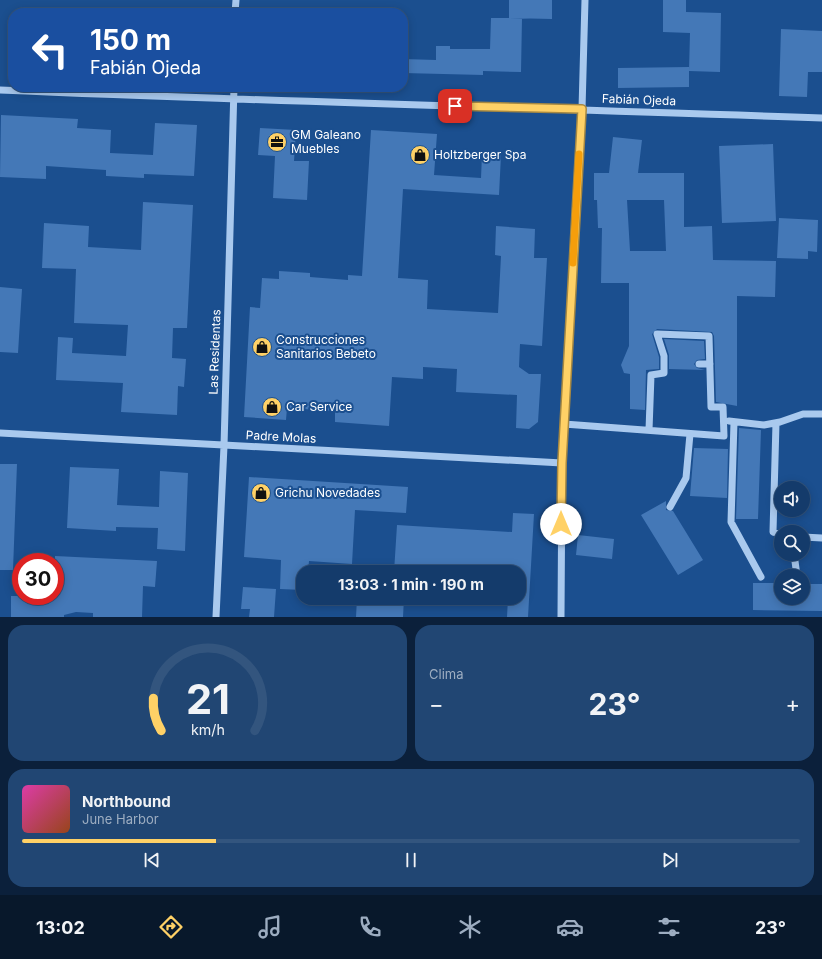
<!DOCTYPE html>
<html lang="es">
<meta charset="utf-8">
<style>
:root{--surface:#143b6b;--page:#214673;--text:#f1f3f6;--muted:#9dadc1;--line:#33557e;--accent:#ffd166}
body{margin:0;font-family:Inter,sans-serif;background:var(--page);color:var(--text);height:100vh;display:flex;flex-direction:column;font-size:15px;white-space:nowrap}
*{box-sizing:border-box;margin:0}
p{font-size:13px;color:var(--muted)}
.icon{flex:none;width:22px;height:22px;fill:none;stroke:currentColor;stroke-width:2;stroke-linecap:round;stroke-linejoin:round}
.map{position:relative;height:617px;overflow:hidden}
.panel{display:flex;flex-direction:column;gap:8px;padding:8px;background:#0b203b;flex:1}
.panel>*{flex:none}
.hud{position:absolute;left:8px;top:8px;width:400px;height:84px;border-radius:16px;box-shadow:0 2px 10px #0003,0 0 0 1px var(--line);background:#1a4fa0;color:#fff;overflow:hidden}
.tools{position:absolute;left:774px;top:481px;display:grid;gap:8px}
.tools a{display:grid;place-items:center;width:36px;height:36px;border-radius:50%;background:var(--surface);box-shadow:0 2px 10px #0003,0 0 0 1px var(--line);font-size:20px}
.speed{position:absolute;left:12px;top:553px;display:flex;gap:8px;font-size:20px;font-weight:700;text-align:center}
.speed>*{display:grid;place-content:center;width:52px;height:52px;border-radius:50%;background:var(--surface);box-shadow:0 2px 10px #0003,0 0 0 1px var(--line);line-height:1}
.speed .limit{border:6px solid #d22;background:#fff;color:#111}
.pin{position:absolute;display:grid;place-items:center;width:34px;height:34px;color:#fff;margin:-17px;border-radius:8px;box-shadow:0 2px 6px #0006}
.me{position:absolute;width:44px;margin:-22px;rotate:0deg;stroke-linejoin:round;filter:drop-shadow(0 0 3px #0008)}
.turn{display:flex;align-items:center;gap:14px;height:84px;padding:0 16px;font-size:18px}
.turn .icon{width:52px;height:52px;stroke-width:2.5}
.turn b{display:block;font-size:28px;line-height:34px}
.big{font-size:30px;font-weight:700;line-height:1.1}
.panel .card{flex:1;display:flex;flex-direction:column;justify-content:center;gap:6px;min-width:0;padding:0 14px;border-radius:16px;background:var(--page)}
.panel .dial{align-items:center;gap:0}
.dial svg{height:104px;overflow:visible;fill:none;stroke:var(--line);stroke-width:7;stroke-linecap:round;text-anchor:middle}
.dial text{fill:var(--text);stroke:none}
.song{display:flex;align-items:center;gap:12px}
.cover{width:48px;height:48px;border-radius:6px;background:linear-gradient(135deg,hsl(320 70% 55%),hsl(20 70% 35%))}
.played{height:4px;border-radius:2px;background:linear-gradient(90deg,var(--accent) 25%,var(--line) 25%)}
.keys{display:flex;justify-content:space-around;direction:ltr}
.heat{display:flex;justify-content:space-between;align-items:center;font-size:22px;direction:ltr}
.panel .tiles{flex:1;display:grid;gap:8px;grid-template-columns:1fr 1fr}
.card:last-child{grid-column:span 2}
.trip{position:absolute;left:296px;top:565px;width:230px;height:40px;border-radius:16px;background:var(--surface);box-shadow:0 2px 10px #0003,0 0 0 1px var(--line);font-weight:700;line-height:40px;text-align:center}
.menu{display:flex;height:64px;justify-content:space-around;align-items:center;background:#08182b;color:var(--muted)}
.menu .icon{width:28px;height:28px}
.menu .selected{color:var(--accent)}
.menu b{font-size:18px;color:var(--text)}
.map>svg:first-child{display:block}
.building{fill:#4478b7;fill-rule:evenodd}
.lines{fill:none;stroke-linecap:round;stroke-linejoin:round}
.minor{stroke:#a9c9ee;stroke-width:7}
.route-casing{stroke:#a68842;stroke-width:10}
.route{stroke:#ffd166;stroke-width:7}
.slow{stroke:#f59e0b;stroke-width:7}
.labels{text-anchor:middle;stroke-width:4;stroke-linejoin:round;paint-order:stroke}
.street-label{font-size:12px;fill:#fff;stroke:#1b4f8f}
.poi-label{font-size:12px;fill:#fff;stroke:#1b4f8f;text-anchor:start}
</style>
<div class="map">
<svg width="822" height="617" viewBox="0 0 822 617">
<rect width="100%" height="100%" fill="#1b4f8f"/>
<path class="building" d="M509,0H552V19L509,18Z
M663,0H686V12L721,13L720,72L689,71L690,33L663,32Z
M491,18H522L521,72L483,71V75L403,73V59L436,60V46H450V49H490Z
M781,29L822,31V72H808L807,97L779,96Z
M689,67V87L618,88V68Z
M1,115L78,119L77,128L111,130L110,153L153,155L155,123L197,125L194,176L144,174V178L106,176V170L46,166V179L0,177Z
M260,128L296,130L294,161H309L307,200L273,198L275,156L258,155Z
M371,130L437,134L434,175L481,178L482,154L501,155L499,195L403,189L398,278L428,280L427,309L498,313L501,256L495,255L496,226L535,229L534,258H547L542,346L520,344L519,367L529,374H541L538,422L529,429L516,428L517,395L456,392L457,369L423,367V379L392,377L389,426L335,422V411L287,408L286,420L244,417L250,307L260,308L262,278L279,279V271L310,273V277L348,280V275L362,276Z
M613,137L642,140L638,173H684V227L712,226L713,260L776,261L775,297L737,296V406L716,402L714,336L712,332L657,329L652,334L659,357V369L646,370L645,410L630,409V374L624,373L621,365L629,346V283H601L602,228H598L597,200H594V173H609ZM627,200H664L666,251H630Z
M773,144L776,221L722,223L719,146Z
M143,202L193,205L187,328H173L172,358L186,359L184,387L178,386L177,415L121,412L123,383L56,380L58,337L73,338L72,353L126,356L128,325L74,323L76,269L42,268L44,223L89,226L88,247L141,250Z
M779,218L818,220L817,252L808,251V259L777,258Z
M0,287L22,289L18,353L0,352Z
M664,339L704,341L705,359L697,360L694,364L697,368L705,370L669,369V355Z
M739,428L761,430L758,519H736Z
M694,448L728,449L727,498L690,496Z
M0,464H17L13,570H0Z
M70,467L119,469L117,505L159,507L160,471L188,473L185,551L157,549L158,528L116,527V531L67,528Z
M249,477L408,487L406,513L355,510L352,564L309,561L308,572H303V590L280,589L281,560L244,557Z
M666,501V510L673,511L703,560L678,575L641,515Z
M513,513L534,514L528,617H507L508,598H519V572H510V568L470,565L469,572H394L397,525L512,532Z
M578,535L614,539L612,559L576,555Z
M55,556L157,561L155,587L143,586L142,617H93V613L76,612L64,615V617H11V596H55Z
M753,583H781V598H803V584H822V611L753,610Z
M243,587L276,589L274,617H249L250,609H241Z
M357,598H404L403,617H356Z"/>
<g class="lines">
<path class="minor" d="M235,13L236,0
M0,90C274,102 548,108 822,118
M699,364H710
M729,421L764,425L780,422L803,414H822
M734,422L731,522L761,577
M776,423L773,532L781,534
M564,424L724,436L723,407H711L709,336L657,334L664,356V373L651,375L649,430
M0,433L562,463
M670,507L686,478L690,434
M803,537L822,538
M794,554L797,576
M216,617L224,446L234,87
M561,617L562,463L582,109L585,0"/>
</g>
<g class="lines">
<defs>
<path id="route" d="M455,106L582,109L562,463L561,524"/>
</defs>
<use href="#route" class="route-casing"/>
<use href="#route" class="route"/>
<path class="slow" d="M573,263L579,154"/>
</g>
<defs>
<symbol id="office-disc" viewBox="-11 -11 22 22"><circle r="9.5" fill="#ffd166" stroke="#1b4f8f"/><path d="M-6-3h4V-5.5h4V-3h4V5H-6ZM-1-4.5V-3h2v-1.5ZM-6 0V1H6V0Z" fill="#111"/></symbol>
<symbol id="shop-disc" viewBox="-11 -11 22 22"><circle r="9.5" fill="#ffd166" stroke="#1b4f8f"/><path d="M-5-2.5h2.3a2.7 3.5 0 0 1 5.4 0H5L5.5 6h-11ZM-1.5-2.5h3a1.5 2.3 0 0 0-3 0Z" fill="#111"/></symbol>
</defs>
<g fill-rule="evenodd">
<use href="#office-disc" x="266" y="131" width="22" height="22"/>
<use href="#shop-disc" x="409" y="144" width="22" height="22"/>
<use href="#shop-disc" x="251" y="336" width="22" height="22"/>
<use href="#shop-disc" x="261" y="396" width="22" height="22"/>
<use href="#shop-disc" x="250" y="482" width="22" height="22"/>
</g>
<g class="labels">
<g class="street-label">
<text transform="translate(639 100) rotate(2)" y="4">Fabián Ojeda</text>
<text transform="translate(215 352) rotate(-88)" y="4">Las Residentas</text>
<text transform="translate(281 437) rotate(3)" y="4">Padre Molas</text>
</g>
<g class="poi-label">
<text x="291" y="139">GM Galeano<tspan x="291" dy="14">Muebles</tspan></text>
<text x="434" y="159">Holtzberger Spa</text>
<text x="276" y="344">Construcciones<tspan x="276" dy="14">Sanitarios Bebeto</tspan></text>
<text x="286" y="411">Car Service</text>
<text x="275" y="497">Grichu Novedades</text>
</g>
</g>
</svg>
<div class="tools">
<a><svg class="icon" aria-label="sound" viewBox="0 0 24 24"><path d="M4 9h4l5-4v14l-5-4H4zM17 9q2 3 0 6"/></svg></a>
<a><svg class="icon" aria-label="search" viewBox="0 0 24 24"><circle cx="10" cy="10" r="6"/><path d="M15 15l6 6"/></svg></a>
<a><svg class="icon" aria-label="layers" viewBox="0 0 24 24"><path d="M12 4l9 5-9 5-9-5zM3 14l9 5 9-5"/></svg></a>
</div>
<div class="speed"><div class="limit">30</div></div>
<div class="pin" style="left:455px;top:106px;background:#d93025"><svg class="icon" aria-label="arrive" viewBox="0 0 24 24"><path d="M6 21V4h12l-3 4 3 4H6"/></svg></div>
<svg class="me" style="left:561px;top:524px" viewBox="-20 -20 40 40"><circle r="19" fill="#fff"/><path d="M0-13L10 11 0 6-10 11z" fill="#ffd166"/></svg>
<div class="trip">13:03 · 1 min · 190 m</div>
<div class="hud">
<div class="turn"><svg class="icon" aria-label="left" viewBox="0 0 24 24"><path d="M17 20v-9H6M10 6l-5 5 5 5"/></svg><div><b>150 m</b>Fabián Ojeda</div></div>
</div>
</div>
<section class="panel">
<div class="tiles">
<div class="card dial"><svg viewBox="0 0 100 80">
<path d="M14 69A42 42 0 1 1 86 69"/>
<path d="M14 69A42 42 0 0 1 8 44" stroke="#ffd166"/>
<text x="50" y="56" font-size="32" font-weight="700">21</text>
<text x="50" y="72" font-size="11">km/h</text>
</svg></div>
<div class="card"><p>Clima</p>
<div class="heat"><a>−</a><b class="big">23°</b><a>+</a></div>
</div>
<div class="card">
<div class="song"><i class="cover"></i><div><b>Northbound</b><p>June Harbor</p></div></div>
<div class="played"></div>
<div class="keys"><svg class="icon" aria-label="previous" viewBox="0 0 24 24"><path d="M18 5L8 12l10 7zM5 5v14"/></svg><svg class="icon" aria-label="pause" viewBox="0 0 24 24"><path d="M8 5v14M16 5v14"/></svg><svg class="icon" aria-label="next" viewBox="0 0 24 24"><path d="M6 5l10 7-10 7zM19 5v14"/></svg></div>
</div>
</div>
</section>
<nav class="menu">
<b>13:02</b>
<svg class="icon selected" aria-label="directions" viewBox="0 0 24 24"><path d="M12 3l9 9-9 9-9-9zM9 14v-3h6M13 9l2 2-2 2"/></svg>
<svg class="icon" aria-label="music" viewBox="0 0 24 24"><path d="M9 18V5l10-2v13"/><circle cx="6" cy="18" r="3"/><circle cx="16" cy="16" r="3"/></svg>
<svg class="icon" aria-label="phone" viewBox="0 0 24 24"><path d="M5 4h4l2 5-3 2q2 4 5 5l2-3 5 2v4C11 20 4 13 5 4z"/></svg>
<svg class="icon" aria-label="climate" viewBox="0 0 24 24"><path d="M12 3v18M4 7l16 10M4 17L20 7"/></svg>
<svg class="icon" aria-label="car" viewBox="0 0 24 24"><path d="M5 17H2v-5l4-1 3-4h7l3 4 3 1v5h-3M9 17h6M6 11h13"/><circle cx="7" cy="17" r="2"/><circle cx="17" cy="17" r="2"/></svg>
<svg class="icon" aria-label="filters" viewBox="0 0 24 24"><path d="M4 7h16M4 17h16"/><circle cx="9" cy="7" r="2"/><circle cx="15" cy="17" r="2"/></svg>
<b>23°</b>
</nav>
